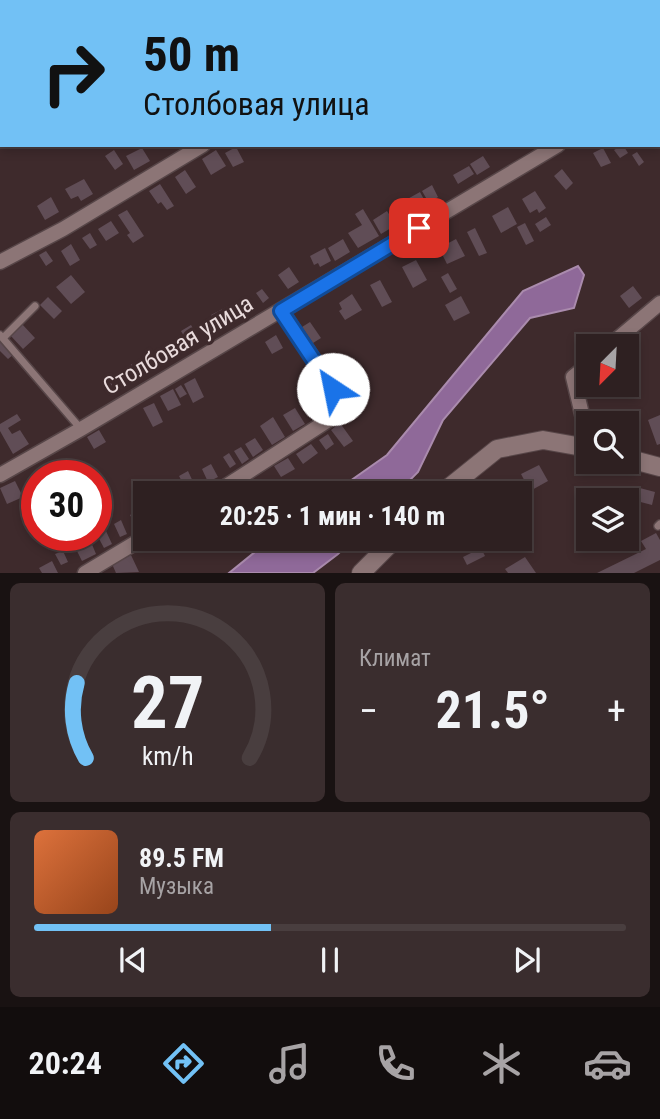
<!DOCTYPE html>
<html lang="ru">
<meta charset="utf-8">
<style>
:root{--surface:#2e2021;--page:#3a2d2e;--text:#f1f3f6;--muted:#a7a3a5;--line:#493e3f;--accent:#72c1f5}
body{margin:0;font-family:"Roboto Condensed",sans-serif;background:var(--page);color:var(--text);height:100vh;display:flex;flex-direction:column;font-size:26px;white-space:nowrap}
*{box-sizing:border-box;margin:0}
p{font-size:23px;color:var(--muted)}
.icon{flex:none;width:38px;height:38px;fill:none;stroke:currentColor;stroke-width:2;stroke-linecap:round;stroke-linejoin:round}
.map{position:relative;height:573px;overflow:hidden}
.side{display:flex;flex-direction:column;gap:10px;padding:10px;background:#191212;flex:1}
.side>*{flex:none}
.guide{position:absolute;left:0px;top:0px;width:662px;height:147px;box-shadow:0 4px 10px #0003,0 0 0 2px var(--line);background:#72c1f5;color:#111;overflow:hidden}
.needle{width:46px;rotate:204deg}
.fabs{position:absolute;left:576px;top:334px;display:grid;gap:14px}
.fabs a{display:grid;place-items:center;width:63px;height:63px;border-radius:0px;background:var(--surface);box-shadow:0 4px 10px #0003,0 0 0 2px var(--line);font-size:35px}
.speed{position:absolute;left:21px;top:460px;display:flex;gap:14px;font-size:35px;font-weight:700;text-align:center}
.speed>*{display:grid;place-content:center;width:91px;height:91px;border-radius:50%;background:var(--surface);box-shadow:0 4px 10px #0003,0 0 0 2px var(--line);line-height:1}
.speed .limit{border:10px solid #d22;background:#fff;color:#111}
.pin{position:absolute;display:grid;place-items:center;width:60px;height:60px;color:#fff;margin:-30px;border-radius:14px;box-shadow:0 4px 10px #0006}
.me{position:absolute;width:77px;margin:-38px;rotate:326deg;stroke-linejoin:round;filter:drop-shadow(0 0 5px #0008)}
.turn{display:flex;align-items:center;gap:24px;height:147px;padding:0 28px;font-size:32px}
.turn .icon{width:91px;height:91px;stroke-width:2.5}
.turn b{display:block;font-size:49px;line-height:60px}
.big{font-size:52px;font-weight:700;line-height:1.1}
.side .widget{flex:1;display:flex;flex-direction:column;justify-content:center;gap:10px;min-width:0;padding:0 24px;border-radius:10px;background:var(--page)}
.side .dial{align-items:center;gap:0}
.dial svg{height:182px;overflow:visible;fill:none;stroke:var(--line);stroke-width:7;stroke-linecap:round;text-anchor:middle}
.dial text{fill:var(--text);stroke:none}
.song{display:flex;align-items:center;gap:21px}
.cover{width:84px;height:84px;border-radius:10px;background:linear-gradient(135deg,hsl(20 70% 55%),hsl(20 70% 35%))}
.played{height:7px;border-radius:4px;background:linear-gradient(90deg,var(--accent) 40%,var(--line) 40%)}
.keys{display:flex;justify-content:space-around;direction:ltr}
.heat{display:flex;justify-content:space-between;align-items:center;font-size:38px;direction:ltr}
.side .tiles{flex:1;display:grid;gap:10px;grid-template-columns:1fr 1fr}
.widget:last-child{grid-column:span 2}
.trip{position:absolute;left:133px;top:481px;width:399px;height:70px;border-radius:0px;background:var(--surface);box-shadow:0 4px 10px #0003,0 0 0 2px var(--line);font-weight:700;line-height:70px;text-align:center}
.tabs{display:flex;height:112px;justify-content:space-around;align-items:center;background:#120d0d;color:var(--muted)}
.tabs .icon{width:49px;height:49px}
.tabs .current{color:var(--accent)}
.tabs b{font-size:32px;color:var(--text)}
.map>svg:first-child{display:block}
.water{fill:#8f6999;stroke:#aa8bad;stroke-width:2}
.building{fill:#604d56}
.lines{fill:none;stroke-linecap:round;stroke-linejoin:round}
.service-casing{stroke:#574648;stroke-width:10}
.minor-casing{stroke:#574648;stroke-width:17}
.tertiary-casing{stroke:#574648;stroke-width:20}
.service{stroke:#8c7576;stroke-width:7}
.minor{stroke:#8c7576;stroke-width:14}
.tertiary{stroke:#8c7576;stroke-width:18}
.route-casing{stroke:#114b97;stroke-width:18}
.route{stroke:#1a73e8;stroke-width:12}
.labels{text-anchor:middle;stroke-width:7;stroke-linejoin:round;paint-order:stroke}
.street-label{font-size:24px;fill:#e9dbdc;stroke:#3e2a2c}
</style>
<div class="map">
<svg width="660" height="573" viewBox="0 0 660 573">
<rect width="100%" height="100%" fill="#3e2a2c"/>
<path class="water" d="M0,0H263L2,2L0,117Z
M578,266L584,275L574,308L530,318L443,420L418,472L397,493H333L387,455L523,291Z
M271,539H353L338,554L313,573H229Z"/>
<path class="building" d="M623,145L628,153L620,158L614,150Z
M236,147L244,162L233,167L225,153Z
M142,148L150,161L134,170L126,156Z
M603,148L611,163L601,167L593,153Z
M114,150L123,164L115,170L105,156Z
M216,150L226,166L211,175L202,159Z
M637,152L644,162L639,166L632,155Z
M483,156L490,167L477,175L470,164Z
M469,166L474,174L458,184L453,175Z
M562,169L573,183L566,190L554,176Z
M185,170L196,187L186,194L175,177Z
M84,179L93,194L81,201L78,196L71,199L65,189Z
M160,184L174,206L167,210L161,202L158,204L149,191Z
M432,185L438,197L429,203L422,191Z
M535,191L546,208L539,213L537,209L530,213L522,199Z
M420,192L427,205L409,215L402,202Z
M51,197L59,212L45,220L37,206Z
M508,207L517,224L501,233L492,216Z
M363,209L379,236L358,248L348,233L362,225L355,214Z
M127,210L144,236L133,243L127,235L130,233L118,215Z
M387,211L396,225L381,234L373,220Z
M546,217L551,225L540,232L535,224Z
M111,221L119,233L106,241L98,229Z
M525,223L534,241L526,245L517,227Z
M475,228L487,253L479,256L467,232Z
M90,233L97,245L90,249L82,238Z
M343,239L350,252L335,261L328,248Z
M456,239L465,256L447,264L439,248Z
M71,244L80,260L70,266L61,251Z
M325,248L331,261L320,267L318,263L314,265L310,256Z
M46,251L53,261L46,266L39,255Z
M416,260L427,280L413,288L402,267Z
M289,267L299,282L288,289L278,275Z
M448,273L457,289L450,293L441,277Z
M71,275L85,292L71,304L56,287Z
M380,280L392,302L382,307L370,285Z
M633,286L642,298L629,308L620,296Z
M262,289L269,298L263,303L256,293Z
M352,294L362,310L345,320L339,311L342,309L339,303Z
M461,296L470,313L454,321L445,305Z
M48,297L62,311L54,319L40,305Z
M240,302L246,313L238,317L232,307Z
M228,306L235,319L218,328L211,315Z
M310,322L321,338L313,343L302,327Z
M22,324L35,338L23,349L10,335Z
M191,325L200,340L190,346L181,331Z
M276,335L283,348L272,354L265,342Z
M0,339L14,354L8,359L0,351Z
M174,342L181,352L168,359L162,349Z
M157,351L164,362L158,366L151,355Z
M143,357L151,371L138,379L129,366Z
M115,377L123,387L116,393L108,383Z
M195,378L204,397L193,403L184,384Z
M359,382L366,394L356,399L354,396L351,398L346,389Z
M181,385L187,394L180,398L175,389Z
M173,389L181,405L168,411L160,396Z
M154,403L163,422L153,427L143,408Z
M295,408L305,424L293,431L283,415Z
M17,414L21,420L8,428L12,434L20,430L29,444L13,454L0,431V424Z
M660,415V444L657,445L648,420Z
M273,417L285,437L272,445L260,426Z
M340,423L353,441L344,447L331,430Z
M99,430L106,442L94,449L87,437Z
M328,434L334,444L326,450L319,440Z
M255,438L263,450L253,457L245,444Z
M311,444L318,453L303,464L296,454Z
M241,447L249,459L242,464L234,451Z
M229,453L236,464L230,468L223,457Z
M288,458L295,469L281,477L274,466Z
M54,461L61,476H47L42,467Z
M211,464L218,477L208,482L202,469Z
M539,465L548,481L530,491L521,474Z
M188,471L195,486L187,491L179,476Z
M253,480L262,494H251L245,486Z
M15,481L23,497L7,504L0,488Z
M636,487L655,492L652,505L633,500Z
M143,507L145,521L136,526L130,515Z
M121,520L127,534L120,537L114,524Z
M106,531L112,544L104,548L97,535Z
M656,533L660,540V560L634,573H597L646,549L641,541Z
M156,539H163L167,546L159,551L153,541Z
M167,539H182L184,543L173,549Z
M91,542L96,554L82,561L76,549Z
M481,548L485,556L467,565L463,557Z
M63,551L68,562L61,565L55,554Z
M131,555L139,572L116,573L112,564Z
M525,557L536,573H508L505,569Z
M52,561L58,573H42L39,568Z"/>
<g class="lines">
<defs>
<path id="service" d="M0,335L81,429
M3,338L35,306
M658,526L660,524"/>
<path id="minor" d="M450,2L453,0
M0,262L63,229L203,145
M609,346L660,303
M588,365L573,377L588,439
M0,475L81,429L558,145
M214,494L347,408L281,311
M85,573L145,537"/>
<path id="tertiary" d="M626,458L660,467
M441,494L497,449L543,440L588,448
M361,573L395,539"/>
</defs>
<use href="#service" class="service-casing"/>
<use href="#minor" class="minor-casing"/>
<use href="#tertiary" class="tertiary-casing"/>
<use href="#service" class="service"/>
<use href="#minor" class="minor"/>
<use href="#tertiary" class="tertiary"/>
</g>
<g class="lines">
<defs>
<path id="route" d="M333,389L281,311L419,228"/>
</defs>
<use href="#route" class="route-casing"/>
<use href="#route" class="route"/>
</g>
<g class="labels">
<g class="street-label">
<text transform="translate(178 345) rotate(-31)" y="8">Столбовая улица</text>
</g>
</g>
</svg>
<div class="fabs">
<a><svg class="needle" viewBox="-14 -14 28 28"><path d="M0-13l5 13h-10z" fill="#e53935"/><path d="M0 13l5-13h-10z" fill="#a7a3a5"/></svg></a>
<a><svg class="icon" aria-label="search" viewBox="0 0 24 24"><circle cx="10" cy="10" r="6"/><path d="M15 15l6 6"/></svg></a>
<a><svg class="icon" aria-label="layers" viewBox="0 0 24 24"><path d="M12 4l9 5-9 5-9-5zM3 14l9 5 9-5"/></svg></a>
</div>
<div class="speed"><div class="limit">30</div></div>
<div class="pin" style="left:419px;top:228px;background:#d93025"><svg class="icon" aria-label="arrive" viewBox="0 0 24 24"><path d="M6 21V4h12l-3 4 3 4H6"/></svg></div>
<svg class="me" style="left:333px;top:389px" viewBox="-20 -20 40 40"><circle r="19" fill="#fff"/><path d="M0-13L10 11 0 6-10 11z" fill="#1a73e8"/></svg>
<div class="trip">20:25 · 1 мин · 140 m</div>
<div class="guide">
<div class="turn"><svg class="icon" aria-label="right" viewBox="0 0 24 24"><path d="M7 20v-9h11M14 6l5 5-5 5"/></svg><div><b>50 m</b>Столбовая улица</div></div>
</div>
</div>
<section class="side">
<div class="tiles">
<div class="widget dial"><svg viewBox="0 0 100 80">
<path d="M14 69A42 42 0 1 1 86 69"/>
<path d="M14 69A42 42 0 0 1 10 36" stroke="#72c1f5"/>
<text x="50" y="56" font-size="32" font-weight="700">27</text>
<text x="50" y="72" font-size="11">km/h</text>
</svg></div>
<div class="widget"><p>Климат</p>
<div class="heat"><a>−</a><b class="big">21.5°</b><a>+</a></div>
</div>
<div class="widget">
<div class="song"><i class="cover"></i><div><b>89.5 FM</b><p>Музыка</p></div></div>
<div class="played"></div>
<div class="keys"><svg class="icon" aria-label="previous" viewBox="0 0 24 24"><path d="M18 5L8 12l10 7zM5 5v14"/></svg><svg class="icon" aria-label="pause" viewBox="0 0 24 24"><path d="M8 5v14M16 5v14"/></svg><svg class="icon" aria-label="next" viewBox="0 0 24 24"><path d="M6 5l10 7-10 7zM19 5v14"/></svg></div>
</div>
</div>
</section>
<nav class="tabs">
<b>20:24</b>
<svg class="icon current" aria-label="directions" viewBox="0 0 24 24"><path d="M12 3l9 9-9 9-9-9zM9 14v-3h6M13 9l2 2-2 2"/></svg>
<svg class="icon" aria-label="music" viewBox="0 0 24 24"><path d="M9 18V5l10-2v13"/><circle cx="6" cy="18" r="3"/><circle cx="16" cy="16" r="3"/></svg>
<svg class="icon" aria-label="phone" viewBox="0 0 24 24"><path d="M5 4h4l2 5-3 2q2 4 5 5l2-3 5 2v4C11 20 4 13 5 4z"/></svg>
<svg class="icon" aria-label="climate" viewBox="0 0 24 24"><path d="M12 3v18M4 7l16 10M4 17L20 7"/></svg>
<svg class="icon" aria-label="car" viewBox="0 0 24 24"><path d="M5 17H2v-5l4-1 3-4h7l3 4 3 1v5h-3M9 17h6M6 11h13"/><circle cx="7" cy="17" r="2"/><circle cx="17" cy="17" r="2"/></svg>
</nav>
